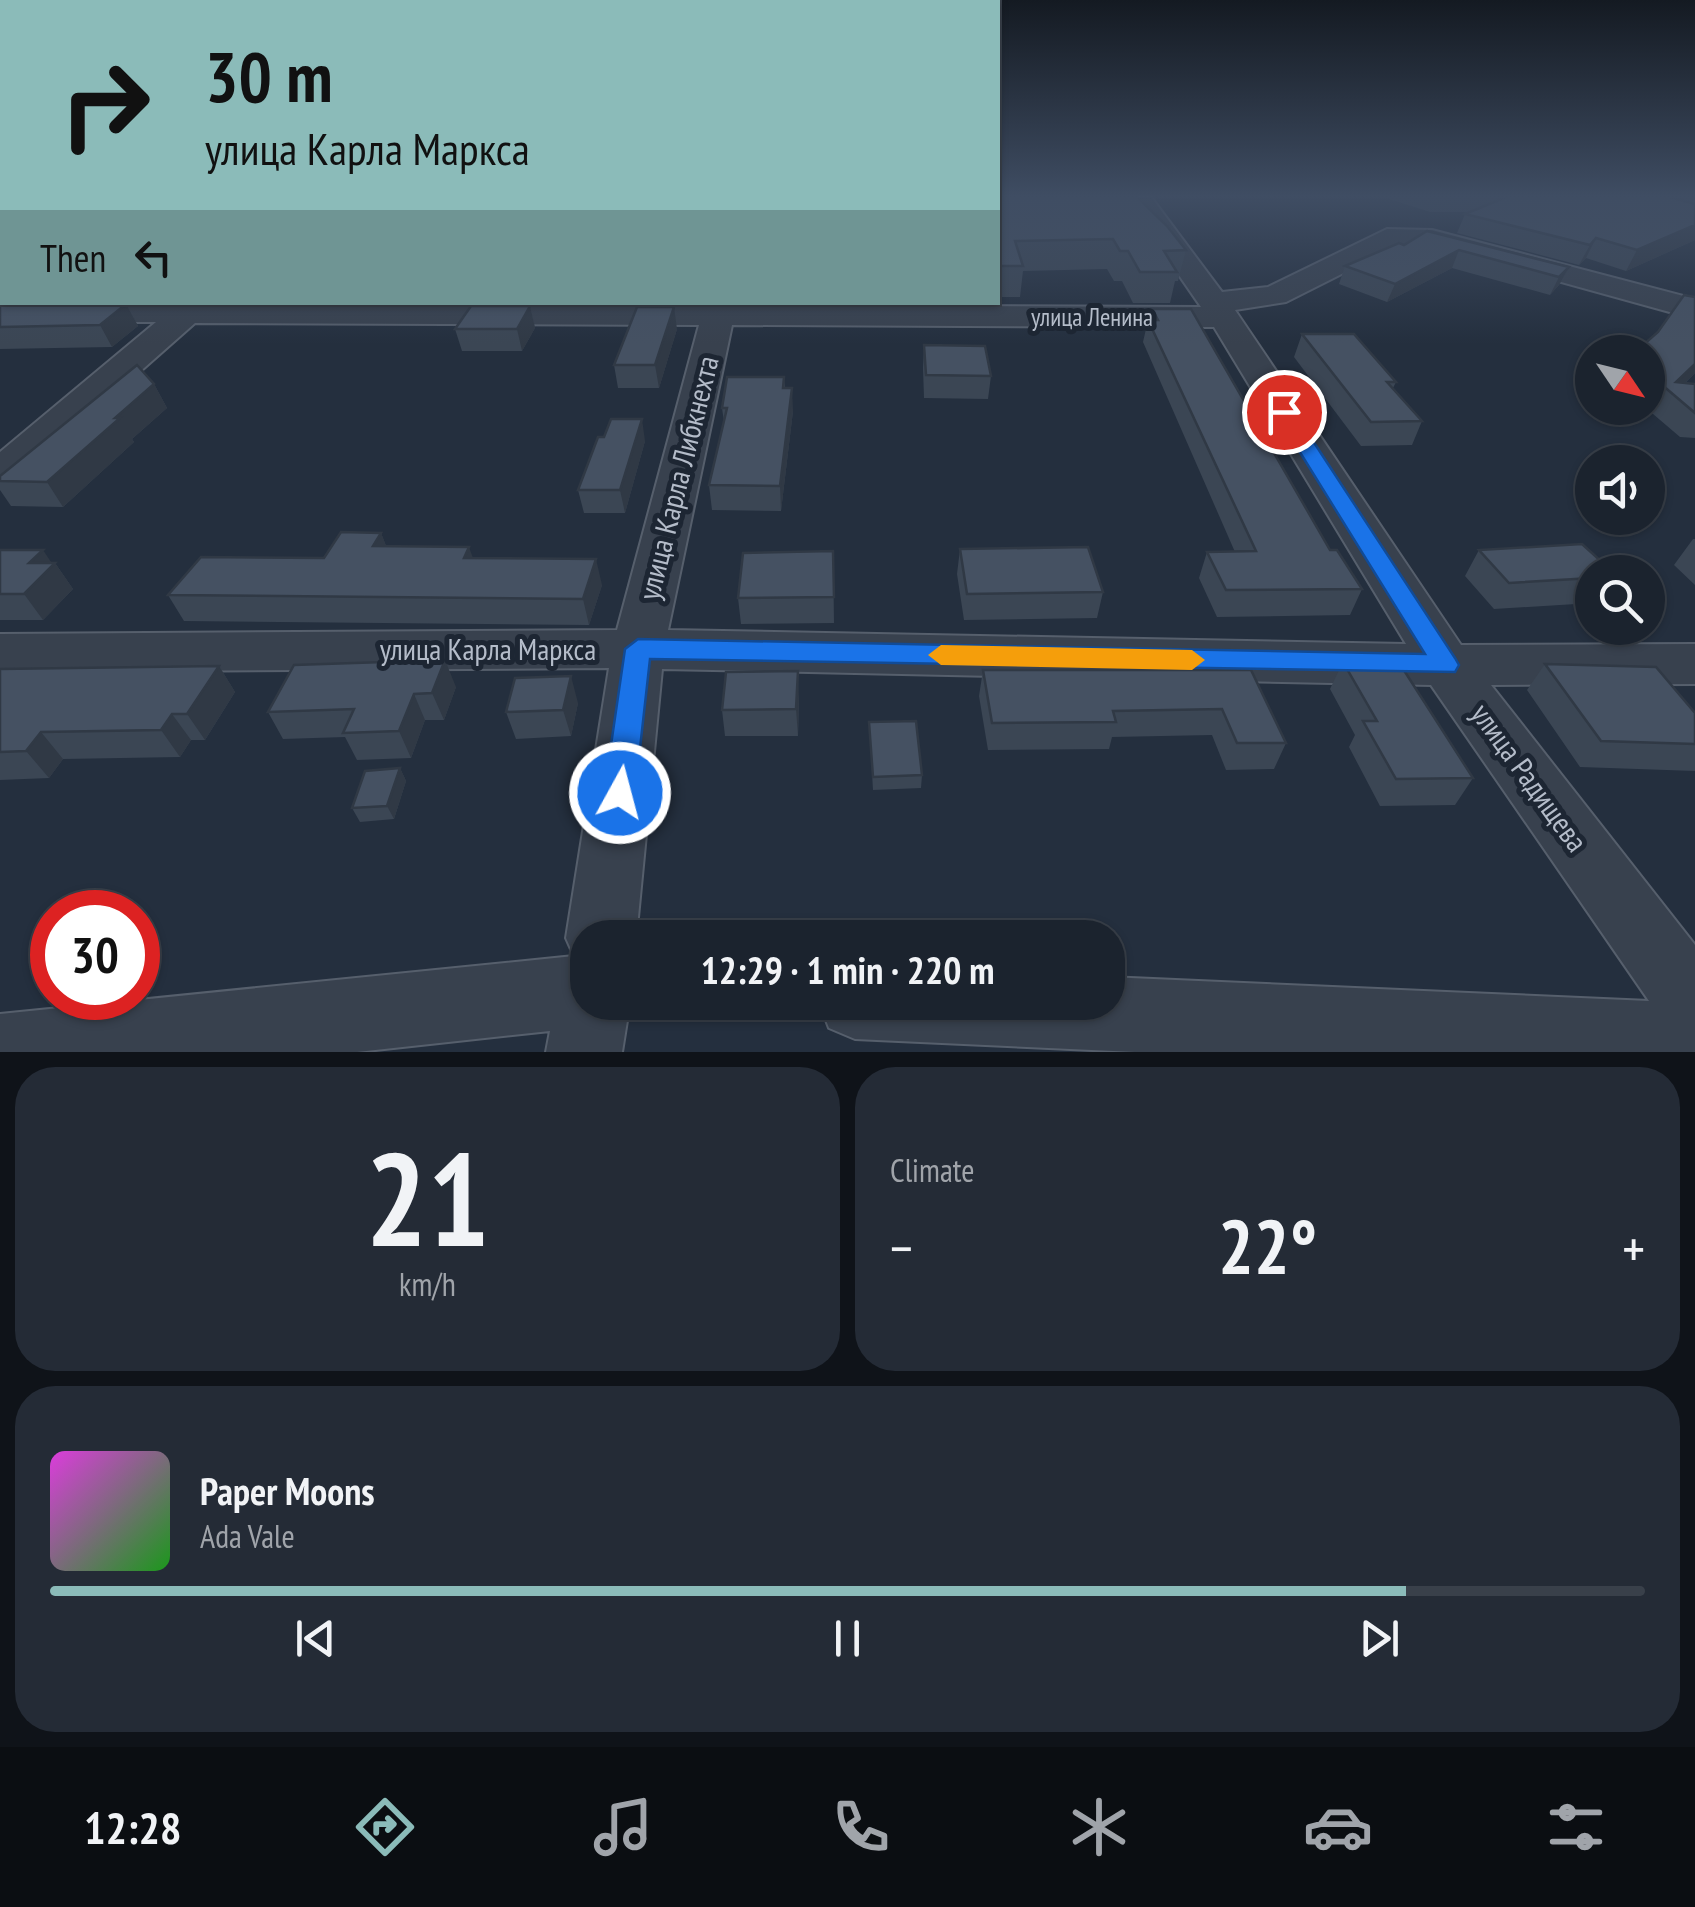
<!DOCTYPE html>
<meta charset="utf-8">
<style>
:root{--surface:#1b232e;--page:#242b36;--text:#f1f3f6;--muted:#a0a4aa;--line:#39404a;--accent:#8bbbb9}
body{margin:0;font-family:"PT Sans Narrow",sans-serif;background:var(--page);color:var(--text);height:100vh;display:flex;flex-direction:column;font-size:38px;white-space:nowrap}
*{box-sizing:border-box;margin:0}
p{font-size:32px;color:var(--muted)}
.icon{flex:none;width:55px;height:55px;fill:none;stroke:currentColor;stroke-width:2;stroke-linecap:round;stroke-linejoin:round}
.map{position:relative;height:1052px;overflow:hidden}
.sheet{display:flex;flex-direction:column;gap:15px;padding:15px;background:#0f1319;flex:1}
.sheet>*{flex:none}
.banner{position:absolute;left:0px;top:0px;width:1000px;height:305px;box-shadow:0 2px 8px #0004,0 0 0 2px var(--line);background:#8bbbb9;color:#111;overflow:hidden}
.needle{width:65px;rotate:125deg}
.controls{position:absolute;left:1575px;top:335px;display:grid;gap:20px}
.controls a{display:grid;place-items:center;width:90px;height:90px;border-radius:50%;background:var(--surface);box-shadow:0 2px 8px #0004,0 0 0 2px var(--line);font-size:50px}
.speed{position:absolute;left:30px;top:890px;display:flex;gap:20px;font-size:50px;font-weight:700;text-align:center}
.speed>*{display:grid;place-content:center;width:130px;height:130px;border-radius:50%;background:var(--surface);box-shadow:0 2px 8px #0004,0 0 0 2px var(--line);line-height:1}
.speed .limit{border:15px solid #d22;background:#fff;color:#111}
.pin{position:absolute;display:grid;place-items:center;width:85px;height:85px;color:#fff;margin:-42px;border:5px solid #fff;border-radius:50%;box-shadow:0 2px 10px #0007}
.me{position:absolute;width:110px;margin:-55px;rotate:7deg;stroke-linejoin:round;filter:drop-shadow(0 0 8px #0008)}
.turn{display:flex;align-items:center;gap:35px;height:210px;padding:0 40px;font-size:45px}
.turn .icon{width:130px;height:130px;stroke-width:2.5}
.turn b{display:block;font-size:70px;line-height:85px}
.then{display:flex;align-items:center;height:95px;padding:0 40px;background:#0003;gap:20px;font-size:38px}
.big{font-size:75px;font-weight:700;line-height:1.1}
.sheet .widget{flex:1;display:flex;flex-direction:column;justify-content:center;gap:15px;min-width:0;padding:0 35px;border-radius:40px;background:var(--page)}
.sheet .dial{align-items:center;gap:0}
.dial b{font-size:130px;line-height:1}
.song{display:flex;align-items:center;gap:30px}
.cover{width:120px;height:120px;border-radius:15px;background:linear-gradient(135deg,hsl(300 70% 55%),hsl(120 70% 35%))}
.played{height:10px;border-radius:5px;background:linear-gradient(90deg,var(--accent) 85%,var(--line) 85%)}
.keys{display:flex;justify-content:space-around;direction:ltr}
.heat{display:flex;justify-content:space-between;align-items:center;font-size:55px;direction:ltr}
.sheet .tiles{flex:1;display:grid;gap:15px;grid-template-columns:1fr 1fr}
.widget:last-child{grid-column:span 2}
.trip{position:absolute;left:570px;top:920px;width:555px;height:100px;border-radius:40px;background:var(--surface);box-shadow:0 2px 8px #0004,0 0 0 2px var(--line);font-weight:700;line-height:100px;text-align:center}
.menu{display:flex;height:160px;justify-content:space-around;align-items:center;background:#0b0e12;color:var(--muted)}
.menu .icon{width:70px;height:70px}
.menu .current{color:var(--accent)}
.menu b{font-size:45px;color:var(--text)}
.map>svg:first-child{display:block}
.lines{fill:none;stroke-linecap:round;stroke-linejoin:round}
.street-casing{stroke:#565f6c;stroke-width:4}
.street{fill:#38414e;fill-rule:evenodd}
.wall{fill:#3b4654}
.shaded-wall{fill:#303945}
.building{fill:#455162;stroke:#303945;stroke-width:2.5}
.route{fill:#1a73e8;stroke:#114b97;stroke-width:2.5}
.slow{fill:#f59e0b}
.labels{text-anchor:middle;stroke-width:10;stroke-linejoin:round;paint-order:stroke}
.far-street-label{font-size:25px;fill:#b4bcc9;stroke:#1d2633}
.street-label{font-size:30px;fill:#b4bcc9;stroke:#1d2633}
</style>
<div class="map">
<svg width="1695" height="1052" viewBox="0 0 1695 1052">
<rect width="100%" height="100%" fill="#242f3e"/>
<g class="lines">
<defs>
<path id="street" d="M1125,197H1151L1222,292L1268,287L1387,229L1432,230L1695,299V319L1431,246L1401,244L1286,302L1235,310L1461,645L1695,644V684L1491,685L1695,945V1052H1135L855,1039L829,1028L819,1002H1108V977L1649,1001L1431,685L662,669L636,938H588V1002H630L622,1052H546L550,1031L357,1052H0V1014L574,956L566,938L609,668L0,672V634L617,630L699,325L195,323L15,482L0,486V452L156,322H0V302L1201,307ZM732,325L1214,327L1406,644L668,630Z"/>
</defs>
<use href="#street" class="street-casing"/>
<use href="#street" class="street"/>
</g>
<path class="wall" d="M998,197L1186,250L1178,281H1175L1170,303H1133L1122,281H1114L1107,269L1023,271L1020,297H998Z
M1383,197H1670L1695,204V240L1626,271L1586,258L1579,265L1457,233L1465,214L1470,212H1430Z
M1674,197H1695V203Z
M1427,231L1569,267L1559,285L1550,295L1452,268L1387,302L1339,284L1345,266L1404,245Z
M0,260H2V298H0Z
M1695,297V373L1685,383L1695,384V438L1680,437L1646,408H1648V352L1658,332Z
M0,304H126L138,326L112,347L0,349Z
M530,306L535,328L522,351H462L455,329Z
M1152,309L1330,550L1362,589L1350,615L1217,617L1199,578L1207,552H1235L1143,342L1148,320H1150Z
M677,329L659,388H618L614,365Z
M1302,334L1396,382L1393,388L1422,421L1412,445L1361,446L1294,357Z
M924,345L991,376L988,399L924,398L923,368Z
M784,377L785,388L793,411L781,511L712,510L709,485L724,422L722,408Z
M154,384L167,408L132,439L134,442L63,507L11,506L0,490V476Z
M645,441L625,513H584L578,490Z
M381,533L386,546L473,558L602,585L589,625L184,621L168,595L324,558Z
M1693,539H1695V585L1674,565Z
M960,549L1103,592L1097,618L964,620L957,574Z
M0,550L55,563L73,589L43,620H0Z
M1479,550L1592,572V603L1494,609L1465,576Z
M833,551L834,623L741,624L738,598Z
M1343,662L1473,778L1455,805L1380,806L1349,747L1355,735L1330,689Z
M1545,664L1695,713V771L1580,767L1527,690Z
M219,666L235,692L205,740H191L180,757L63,759L49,778L0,780V669Z
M983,670H1251L1286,743L1274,769L1226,770L1212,735L1112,737L1109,749L988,750L979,696Z
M456,687L444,720H425L411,758L357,760L345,737L283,739L268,712Z
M799,698L798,736H725L722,710Z
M578,703L571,736L516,739L506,712Z
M869,722L922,775L921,788L873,790Z
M400,768L406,781L394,819L360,822L352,808Z"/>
<path class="shaded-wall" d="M1695,225V240L1626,271L1637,250Z
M1596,238L1586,258L1579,265L1590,245Z
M1459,250L1452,268L1387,302L1395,284Z
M1569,267L1559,285L1550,295L1559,277Z
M126,304L138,326L112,347L100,325Z
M530,306L535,328L522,351L517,329Z
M674,307L677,329L659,388L655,365Z
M1695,364V373L1673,394L1676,382Z
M154,384L167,408L132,439L134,442L63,507L47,482L115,418Z
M792,388L793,411L781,511L780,486Z
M642,419L645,441L625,513L620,490Z
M381,533L391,558L373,546Z
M469,547L478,572L464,558Z
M43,550L53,565L55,563L73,589L43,620L24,594L29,563Z
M596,559L602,585L589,625L583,599Z
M445,660L456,687L444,720L432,693Z
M219,666L235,692L205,740L187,714Z
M798,671L799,698L798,736L796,709Z
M571,676L578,703L571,736L563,710Z
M414,694L425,720L411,758L399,731Z
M172,714L191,740L180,757L161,730Z
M41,732L63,759L49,778L26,751Z
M400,768L406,781L394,819L387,806Z"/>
<path class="building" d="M998,197H1137L1167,226L1186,250L1164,251L1177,272H1140L1128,251H1120L1113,239L1015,241L1023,266H998Z
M1506,197H1670L1695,204V225L1637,250L1596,238L1590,245L1465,214Z
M1427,231L1569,267L1559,277L1459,250L1395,284L1345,266L1399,243L1404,245Z
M0,260H2V277H0Z
M1684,295L1695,297V364L1676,382L1695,384V413L1648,373V352H1635L1658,332Z
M0,304H126L100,325L0,327Z
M471,306H530L517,329H455Z
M637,307H674L655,365H614Z
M1152,309H1191L1330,550H1337L1362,589L1226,590L1207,552L1256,551L1148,320H1158Z
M1302,334H1354L1396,382H1387L1422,421L1371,422Z
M924,345L985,346L991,376L926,375Z
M137,365L154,384L115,418H120L47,482L0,481V476Z
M727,377H784L783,388H792L780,486L709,485L727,408H722Z
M611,419H642L620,490H578L598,437H604Z
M341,532L381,533L373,546L469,547L464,558L596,559L583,599L168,595L201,557L324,558Z
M1582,544L1613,572H1592V578L1509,583L1479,550Z
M1088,547L1103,592L967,594L960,549Z
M0,550H43L29,563H55L24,594H0Z
M833,551L834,597L738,598L743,553Z
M445,660L432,693L414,694L399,731L343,733L354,709L268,712L294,665Z
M1398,661L1473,778L1396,779L1363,721H1377L1343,662Z
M1545,664L1656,667L1695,713V744L1601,741Z
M219,666L187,714H172L161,730L41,732L26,751L0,752V669Z
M983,670H1251L1286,743H1237L1222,709L1113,711L1116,722L992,723Z
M798,671L796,709L722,710L726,672Z
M571,676L563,710L506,712L515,678Z
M916,721L922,775L873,777L869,722Z
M400,768L387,806L352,808L365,771Z"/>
<linearGradient id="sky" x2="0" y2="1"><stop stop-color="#141a22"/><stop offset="0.57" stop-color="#3f4d63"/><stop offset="1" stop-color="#3f4d63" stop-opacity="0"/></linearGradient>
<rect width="1695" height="344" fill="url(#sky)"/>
<path class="route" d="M1284,406L1294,412L1455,658L1459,665L1455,672L650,659L635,793L631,803L620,806L609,803L604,793L625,649L638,639L1425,654L1275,412Z"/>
<path class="slow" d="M941,645L1192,650L1205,660L1192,670L941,665L928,655Z"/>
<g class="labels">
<g class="far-street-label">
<text x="1092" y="326">улица Ленина</text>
</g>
<g class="street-label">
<text transform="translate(679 478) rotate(-76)" y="10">улица Карла Либкнехта</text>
<text x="488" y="660">улица Карла Маркса</text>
<text transform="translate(1529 778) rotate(54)" y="10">улица Радищева</text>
</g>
</g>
</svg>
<div class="controls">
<a><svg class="needle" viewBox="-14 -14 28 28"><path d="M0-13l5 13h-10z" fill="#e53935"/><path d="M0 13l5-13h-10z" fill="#a0a4aa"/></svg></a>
<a><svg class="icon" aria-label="sound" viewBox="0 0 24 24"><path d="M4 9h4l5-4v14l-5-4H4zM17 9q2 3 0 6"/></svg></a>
<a><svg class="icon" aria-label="search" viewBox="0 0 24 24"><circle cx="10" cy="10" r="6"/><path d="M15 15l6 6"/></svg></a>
</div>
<div class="speed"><div class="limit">30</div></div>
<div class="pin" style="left:1284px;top:412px;background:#d93025"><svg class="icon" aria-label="arrive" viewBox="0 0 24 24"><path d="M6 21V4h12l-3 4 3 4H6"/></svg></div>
<svg class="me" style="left:620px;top:793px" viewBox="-20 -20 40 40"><circle r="17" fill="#1a73e8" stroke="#fff" stroke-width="3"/><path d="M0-11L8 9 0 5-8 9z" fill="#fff"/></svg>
<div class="trip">12:29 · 1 min · 220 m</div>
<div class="banner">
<div class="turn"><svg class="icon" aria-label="right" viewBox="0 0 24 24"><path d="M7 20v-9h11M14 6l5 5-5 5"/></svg><div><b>30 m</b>улица Карла Маркса</div></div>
<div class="then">Then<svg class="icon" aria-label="left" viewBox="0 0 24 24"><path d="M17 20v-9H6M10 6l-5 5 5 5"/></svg></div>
</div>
</div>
<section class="sheet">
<div class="tiles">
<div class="widget dial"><b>21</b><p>km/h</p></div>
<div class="widget"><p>Climate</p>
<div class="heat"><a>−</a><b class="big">22°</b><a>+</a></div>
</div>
<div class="widget">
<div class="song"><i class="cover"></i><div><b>Paper Moons</b><p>Ada Vale</p></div></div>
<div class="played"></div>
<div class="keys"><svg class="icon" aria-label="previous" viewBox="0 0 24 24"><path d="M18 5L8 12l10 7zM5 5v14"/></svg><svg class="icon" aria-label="pause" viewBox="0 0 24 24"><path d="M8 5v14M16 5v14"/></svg><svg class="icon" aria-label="next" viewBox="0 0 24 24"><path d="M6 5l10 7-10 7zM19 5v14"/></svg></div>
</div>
</div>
</section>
<nav class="menu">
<b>12:28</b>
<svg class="icon current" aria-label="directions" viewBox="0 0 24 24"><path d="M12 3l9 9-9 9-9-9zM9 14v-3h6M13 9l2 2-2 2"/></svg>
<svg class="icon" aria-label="music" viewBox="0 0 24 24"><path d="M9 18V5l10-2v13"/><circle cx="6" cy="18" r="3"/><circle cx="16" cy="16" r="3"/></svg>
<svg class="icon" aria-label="phone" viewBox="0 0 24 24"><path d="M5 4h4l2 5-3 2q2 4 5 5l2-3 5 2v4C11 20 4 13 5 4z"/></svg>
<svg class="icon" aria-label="climate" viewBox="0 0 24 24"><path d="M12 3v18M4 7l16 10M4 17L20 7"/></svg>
<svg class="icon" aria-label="car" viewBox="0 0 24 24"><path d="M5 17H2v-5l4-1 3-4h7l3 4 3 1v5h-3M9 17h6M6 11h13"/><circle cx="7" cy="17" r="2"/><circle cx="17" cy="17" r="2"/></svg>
<svg class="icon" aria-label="filters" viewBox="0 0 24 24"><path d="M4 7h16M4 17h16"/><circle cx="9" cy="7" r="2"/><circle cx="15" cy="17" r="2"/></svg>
</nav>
